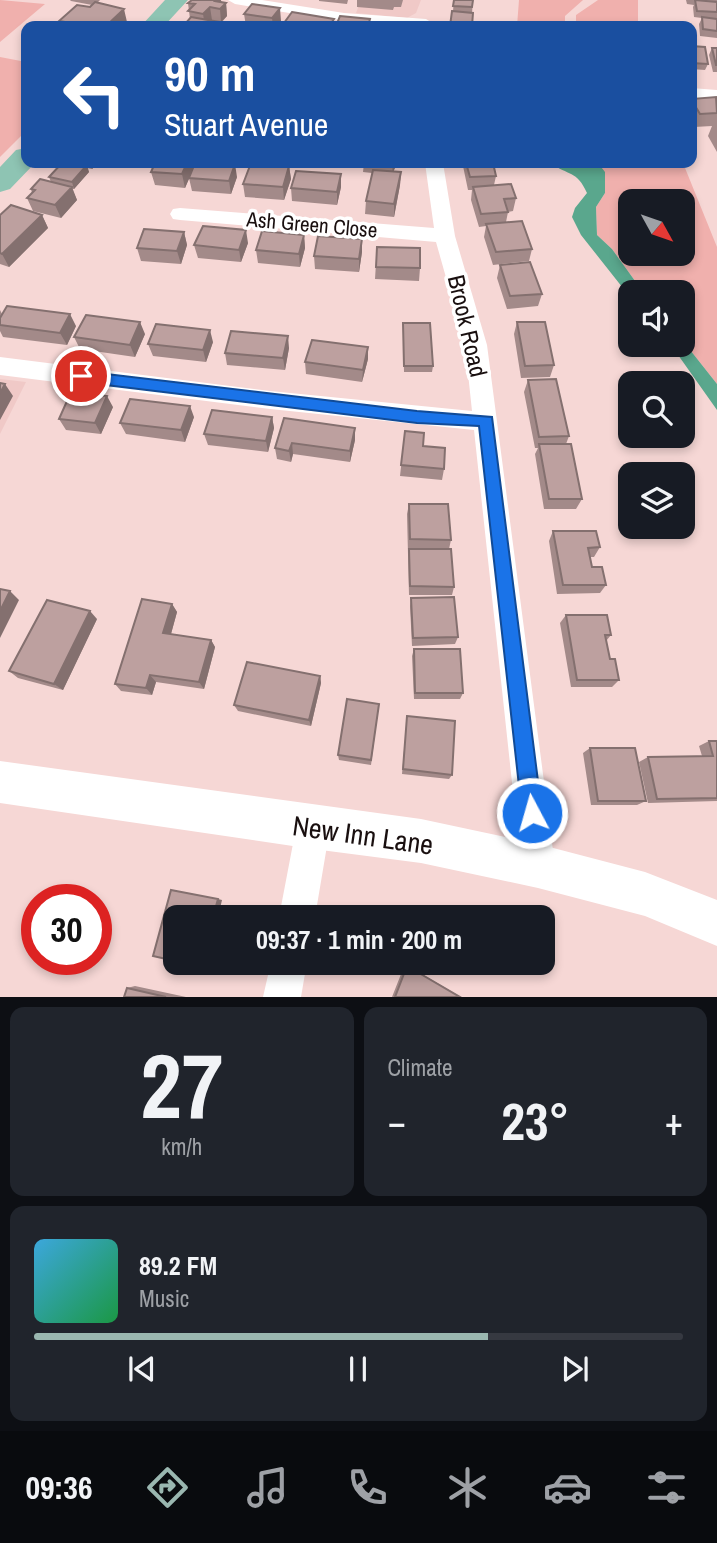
<!DOCTYPE html>
<meta charset="utf-8">
<style>
:root{--surface:#171b24;--page:#20242c;--text:#f1f3f6;--muted:#9ea1a6;--line:#363941;--accent:#9ab7b0}
body{margin:0;font-family:"Archivo Narrow",sans-serif;background:var(--page);color:var(--text);height:100vh;display:flex;flex-direction:column;font-size:26px;white-space:nowrap}
*{box-sizing:border-box;margin:0}
p{font-size:23px;color:var(--muted)}
.icon{flex:none;width:38px;height:38px;fill:none;stroke:currentColor;stroke-width:2;stroke-linecap:round;stroke-linejoin:round}
.map{position:relative;height:997px;overflow:hidden}
.sheet{display:flex;flex-direction:column;gap:10px;padding:10px;background:#0d0f14;flex:1}
.sheet>*{flex:none}
.banner{position:absolute;left:21px;top:21px;width:676px;height:147px;border-radius:14px;box-shadow:0 4px 10px #0003;background:#1a4fa0;color:#fff;overflow:hidden}
.needle{width:46px;rotate:130deg}
.controls{position:absolute;left:618px;top:189px;display:grid;gap:14px}
.controls a{display:grid;place-items:center;width:77px;height:77px;border-radius:14px;background:var(--surface);box-shadow:0 4px 10px #0003;font-size:35px}
.speed{position:absolute;left:21px;top:884px;display:flex;gap:14px;font-size:35px;font-weight:700;text-align:center}
.speed>*{display:grid;place-content:center;width:91px;height:91px;border-radius:50%;background:var(--surface);box-shadow:0 4px 10px #0003;line-height:1}
.speed .limit{border:10px solid #d22;background:#fff;color:#111}
.pin{position:absolute;display:grid;place-items:center;width:60px;height:60px;color:#fff;margin:-30px;border:4px solid #fff;border-radius:50%;box-shadow:0 2px 7px #0007}
.me{position:absolute;width:77px;margin:-38px;rotate:354deg;stroke-linejoin:round;filter:drop-shadow(0 0 5px #0008)}
.turn{display:flex;align-items:center;gap:24px;height:147px;padding:0 28px;font-size:32px}
.turn .icon{width:91px;height:91px;stroke-width:2.5}
.turn b{display:block;font-size:49px;line-height:60px}
.big{font-size:52px;font-weight:800;line-height:1.1}
.sheet .card{flex:1;display:flex;flex-direction:column;justify-content:center;gap:10px;min-width:0;padding:0 24px;border-radius:14px;background:var(--page)}
.sheet .dial{align-items:center;gap:0}
.dial b{font-size:91px;line-height:1}
.song{display:flex;align-items:center;gap:21px}
.cover{width:84px;height:84px;border-radius:10px;background:linear-gradient(135deg,hsl(200 70% 55%),hsl(140 70% 35%))}
.played{height:7px;border-radius:4px;background:linear-gradient(90deg,var(--accent) 70%,var(--line) 70%)}
.keys{display:flex;justify-content:space-around;direction:ltr}
.heat{display:flex;justify-content:space-between;align-items:center;font-size:38px;direction:ltr}
.sheet .tiles{flex:1;display:grid;gap:10px;grid-template-columns:1fr 1fr}
.card:last-child{grid-column:span 2}
.trip{position:absolute;left:163px;top:905px;width:392px;height:70px;border-radius:14px;background:var(--surface);box-shadow:0 4px 10px #0003;font-weight:800;line-height:70px;text-align:center}
.tab-bar{display:flex;height:112px;justify-content:space-around;align-items:center;background:#090b0e;color:var(--muted)}
.tab-bar .icon{width:49px;height:49px}
.tab-bar .current{color:var(--accent)}
.tab-bar b{font-size:32px;color:var(--text)}
.map>svg:first-child{display:block}
.built{fill:#f0c9c7}
.green{fill:#f0b0ad;fill-rule:evenodd}
.water{fill:#5aa78d}
.lines{fill:none;stroke-linecap:round;stroke-linejoin:round}
.minor{fill:#fff;fill-rule:evenodd}
.tertiary{fill:#fff;fill-rule:evenodd}
.primary{fill:#8ec4b3;fill-rule:evenodd}
.wall{fill:#a38a89}
.shaded-wall{fill:#84706f}
.building{fill:#bda09f;stroke:#84706f;stroke-width:2}
.route{fill:#1a73e8;stroke:#114b97;stroke-width:2}
.labels{text-anchor:middle;stroke-width:7;stroke-linejoin:round;paint-order:stroke}
.far-street-label{font-size:21px;fill:#190f0f;stroke:#fff}
.street-label{font-size:24px;fill:#190f0f;stroke:#fff}
.near-street-label{font-size:28px;fill:#190f0f;stroke:#fff}
</style>
<div class="map">
<svg width="717" height="997" viewBox="0 0 717 997">
<rect width="100%" height="100%" fill="#f6d7d5"/>
<path class="built" d="M361,0H421L416,13L407,18L356,13Z
M0,379L26,382L0,434Z"/>
<path class="green" d="M0,0L45,4L0,42Z
M519,0H583L565,16V26H517Z
M598,0H638V26H576V15Z
M0,57L26,62V131L0,157Z
M598,163H683L717,247V384L683,341L682,292H643L612,249L597,235L596,207L605,193L601,166ZM630,201H682V254H630Z"/>
<path class="water" d="M551,163H598L605,172V193L596,207L597,235L612,249L643,292H630V297L581,235L572,217L575,208L587,193C577,170 568,176 551,163Z
M683,341L717,384V410L671,345H682Z"/>
<g class="lines">
<path class="minor" d="M228,0H262L344,13L426,19L434,24L432,26C365,26 301,15 235,4Z
M691,88L717,90V100L691,98Z
M425,163H443L455,236L487,345L555,866L550,878L538,883L526,878L521,866L474,430L270,409L0,375V357L270,391L472,411L465,345L436,242L180,220L173,219L170,214L173,209L180,208L434,228Z
M313,811L325,816L330,828L315,917H279L296,828L301,816Z
M271,962H307L301,997H263Z"/>
<path class="tertiary" d="M0,761L421,819L538,844L645,872L717,900V946L645,916L538,888L421,863L313,849L0,803Z"/>
<path class="primary" d="M165,0H188L164,26H141Z
M26,148V163H35L10,189L0,192V167L16,150Z"/>
</g>
<path class="wall" d="M70,0H100L97,3L127,22L122,26H61L59,21L92,5L71,1Z
M319,0H348L347,4L319,1Z
M357,0H403L401,7H394L393,10L357,7Z
M454,0H473L472,13L453,11Z
M686,0H717V38L700,36L699,24L702,18L694,17L693,7L694,5L687,4Z
M221,2L226,3L227,16L222,22L226,26H186L185,24L190,19L188,3Z
M252,4L281,21L277,26H246L244,14Z
M334,19V26H284V23Z
M691,46L708,64L705,70L691,69Z
M712,48H717V72H713L709,55Z
M691,98H717V152L708,136L712,126L694,127L691,122Z
M62,163H98L92,169L87,168L89,172L74,189H72L77,200L61,218L33,211L27,198L32,193L31,189L51,182L49,177Z
M150,163H191L193,170L237,177L231,194L192,191L189,178L185,188L155,185L151,172L152,169Z
M364,163H397L393,172H401L400,185L394,217L365,214L366,201L372,173L363,172Z
M463,163H493L496,176L494,185L516,198L513,211L508,212L506,222L532,249L529,261L493,265L484,237L486,226L479,227L471,200L472,190H468L463,166Z
M289,166L291,179L284,200L245,197L243,184Z
M341,174V187L337,205L292,201L291,188Z
M0,215H42L48,228L9,267L0,264Z
M184,232L187,245L181,264L141,261L137,248Z
M304,235L305,248L300,267L258,263L256,250Z
M362,239V252L359,272L315,269L314,256Z
M248,243L241,262L198,258L194,245Z
M377,247L420,268L419,281L375,279Z
M500,265L542,294L538,306L507,309L497,278Z
M0,310L2,314L76,326L67,345L3,337L0,331Z
M517,322L554,365L550,377L521,378L514,334Z
M403,323L433,366L432,372H404Z
M145,334L135,357L80,349L74,337Z
M213,342L206,362L153,356L148,344Z
M289,348L285,370L227,365L225,353Z
M368,359L362,382L306,374L305,362Z
M528,380L569,436L566,444L582,499L576,509H544L535,454L538,448H535L524,392Z
M113,407L101,434L66,430L59,419Z
M194,417L185,442L126,434L120,423Z
M272,417L274,428L268,452L208,445L204,434Z
M284,418L355,440L350,462L293,454L291,462L277,459L275,448Z
M405,431L444,469L442,480L400,476Z
M409,504L451,540L449,549L454,587L452,595H409L407,514Z
M553,531L600,547L594,557H590L592,567L606,585L600,593L557,594L549,541Z
M411,598L458,637L455,644L412,646L410,606Z
M172,604L177,612L171,634L211,640L215,647L204,689L156,682L152,695L121,691L115,684Z
M566,615L611,635L606,641L610,659L619,680L612,687H571L560,623Z
M97,619L63,690L18,678L9,671Z
M414,649L463,693L460,699H414L412,656Z
M320,676L321,683L311,726L238,711L234,705Z
M379,704L371,765L339,760L338,755Z
M407,716L452,775L449,779L402,774Z
M709,741H717V801L648,803L639,762L648,757L702,756L699,746Z
M590,748L646,801L637,805H591L583,753Z
M405,964L461,997H392Z
M135,986L186,997H124L127,988Z"/>
<path class="shaded-wall" d="M216,0H221L222,7L226,3L227,16L221,22L220,9L215,1Z
M210,7L212,20L205,26L203,14Z
M280,8L281,21L277,26H273L272,18Z
M124,9L127,22L122,26H106Z
M90,163H98L92,169Z
M187,163H191L193,170L185,188L182,174Z
M393,163H397L392,175Z
M235,164L237,177L231,194L229,181Z
M87,165L89,172L74,189L72,182Z
M289,166L291,179L284,200L283,187Z
M401,172L400,185L394,217V204Z
M341,174V187L337,205V192Z
M72,187L77,200L61,218L55,205Z
M42,215L48,228L9,267L2,254Z
M246,230L248,243L241,262L239,250Z
M184,232L187,245L181,264L177,251Z
M304,235L305,248L300,267L299,254Z
M362,239V252L359,272V259Z
M70,314L76,326L67,345L60,333Z
M140,322L145,334L135,357L130,345Z
M210,330L213,342L206,362L203,350Z
M288,336L289,348L285,370L283,358Z
M368,347V359L362,382L363,370Z
M5,384L13,396L0,420V393Z
M107,396L113,407L101,434L95,423Z
M190,406L194,417L185,442L181,430Z
M272,417L274,428L268,452L266,441Z
M355,428V440L350,462V451Z
M292,443L293,454L291,462L289,451Z
M10,591L19,600L0,638V611Z
M172,604L177,612L169,641L163,633Z
M90,611L97,619L63,690L54,684Z
M211,640L215,647L204,689L199,682Z
M150,675L156,682L152,695L146,688Z
M320,676L321,683L311,726L309,720Z
M218,899L222,900L218,917H213Z"/>
<path class="building" d="M192,0H216L215,1L226,3L220,9L210,7L203,14L188,11L195,4L188,3Z
M454,0H473L472,7L453,6Z
M695,0L717,2V12L697,11Z
M95,2L124,9L106,26H89L59,21L77,5L90,7Z
M252,4L280,8L272,18L244,14Z
M452,11L473,13L472,26H450Z
M292,12L334,19L329,26H302L284,23Z
M340,16L370,19L368,26H336Z
M191,17L225,23L222,26H198L185,24Z
M702,17L717,19V31L703,29Z
M691,46L705,47L708,64L691,63Z
M712,48H717V65H716Z
M716,97L717,113L700,114L691,99Z
M62,163H75L87,165L72,182L49,177Z
M155,163H187L182,174L151,172Z
M195,163H217L235,164L229,181L189,178Z
M251,163L289,166L283,187L243,184Z
M466,163H493L496,176L470,177Z
M373,170L401,172L394,204L366,201Z
M296,171L341,174L337,192L291,188Z
M40,179L72,187L55,205L27,198L35,190L31,189Z
M511,184L516,198L504,199L508,212L481,214L473,187Z
M11,205L42,215L2,254L0,253V215Z
M522,221L532,249L496,252L486,224Z
M203,226L246,230L239,250L194,245Z
M144,229L184,232L177,251L137,248Z
M262,231L304,235L299,254L256,250Z
M318,236L362,239L359,259L314,256Z
M377,247L420,248V268L376,267Z
M530,262L542,294L510,296L500,265Z
M7,306L70,314L60,333L0,325V318Z
M86,315L140,322L130,345L74,337Z
M517,322H545L554,365L525,366Z
M403,323H430L433,366H404Z
M156,324L210,330L203,350L148,344Z
M231,331L288,336L283,358L225,353Z
M312,340L368,347L363,370L305,362Z
M556,379L569,436L539,437L528,380Z
M0,383L5,384L0,393Z
M71,392L107,396L95,423L59,419Z
M130,399L190,406L181,430L120,423Z
M212,410L272,417L266,441L204,434Z
M284,418L355,428L350,451L292,443L289,451L275,448Z
M405,431L424,433L423,446L445,448L444,469L401,465Z
M539,444H571L582,499H549Z
M409,504H448L451,540L410,539Z
M553,531H596L600,547L588,548L592,567H602L606,585H563Z
M409,549H451L454,587L410,586Z
M0,589L10,591L0,611Z
M454,597L458,637L413,638L411,598Z
M142,599L172,604L163,633L211,640L199,682L150,675L146,688L115,684Z
M47,600L90,611L54,684L9,671Z
M566,615H607L611,635H605L610,659H615L619,680H577Z
M414,649H460L463,693H415Z
M247,662L320,676L309,720L234,705Z
M347,699L379,704L371,760L338,755Z
M407,716L455,721L452,775L403,769Z
M709,741H717V798L657,799L648,757L713,756Z
M590,748H635L646,801H598Z
M171,890L218,899L213,917H175V961L153,956Z
M183,962H202L201,966Z
M407,966L460,997H395Z
M127,988L166,997H124Z"/>
<path class="route" d="M81,371L417,411L492,417L542,813L539,821L532,824L524,821L522,813L479,426L417,423L81,382L74,376Z"/>
<g class="labels">
<g class="far-street-label">
<text transform="translate(312 225) rotate(5)" y="7">Ash Green Close</text>
</g>
<g class="street-label">
<text transform="translate(467 326) rotate(77)" y="8">Brook Road</text>
</g>
<g class="near-street-label">
<text transform="translate(363 835) rotate(8)" y="10">New Inn Lane</text>
</g>
</g>
</svg>
<div class="controls">
<a><svg class="needle" viewBox="-14 -14 28 28"><path d="M0-13l5 13h-10z" fill="#e53935"/><path d="M0 13l5-13h-10z" fill="#9ea1a6"/></svg></a>
<a><svg class="icon" aria-label="sound" viewBox="0 0 24 24"><path d="M4 9h4l5-4v14l-5-4H4zM17 9q2 3 0 6"/></svg></a>
<a><svg class="icon" aria-label="search" viewBox="0 0 24 24"><circle cx="10" cy="10" r="6"/><path d="M15 15l6 6"/></svg></a>
<a><svg class="icon" aria-label="layers" viewBox="0 0 24 24"><path d="M12 4l9 5-9 5-9-5zM3 14l9 5 9-5"/></svg></a>
</div>
<div class="speed"><div class="limit">30</div></div>
<div class="pin" style="left:81px;top:376px;background:#d93025"><svg class="icon" aria-label="arrive" viewBox="0 0 24 24"><path d="M6 21V4h12l-3 4 3 4H6"/></svg></div>
<svg class="me" style="left:532px;top:813px" viewBox="-20 -20 40 40"><circle r="17" fill="#1a73e8" stroke="#fff" stroke-width="3"/><path d="M0-11L8 9 0 5-8 9z" fill="#fff"/></svg>
<div class="trip">09:37 · 1 min · 200 m</div>
<div class="banner">
<div class="turn"><svg class="icon" aria-label="left" viewBox="0 0 24 24"><path d="M17 20v-9H6M10 6l-5 5 5 5"/></svg><div><b>90 m</b>Stuart Avenue</div></div>
</div>
</div>
<section class="sheet">
<div class="tiles">
<div class="card dial"><b>27</b><p>km/h</p></div>
<div class="card"><p>Climate</p>
<div class="heat"><a>−</a><b class="big">23°</b><a>+</a></div>
</div>
<div class="card">
<div class="song"><i class="cover"></i><div><b>89.2 FM</b><p>Music</p></div></div>
<div class="played"></div>
<div class="keys"><svg class="icon" aria-label="previous" viewBox="0 0 24 24"><path d="M18 5L8 12l10 7zM5 5v14"/></svg><svg class="icon" aria-label="pause" viewBox="0 0 24 24"><path d="M8 5v14M16 5v14"/></svg><svg class="icon" aria-label="next" viewBox="0 0 24 24"><path d="M6 5l10 7-10 7zM19 5v14"/></svg></div>
</div>
</div>
</section>
<nav class="tab-bar">
<b>09:36</b>
<svg class="icon current" aria-label="directions" viewBox="0 0 24 24"><path d="M12 3l9 9-9 9-9-9zM9 14v-3h6M13 9l2 2-2 2"/></svg>
<svg class="icon" aria-label="music" viewBox="0 0 24 24"><path d="M9 18V5l10-2v13"/><circle cx="6" cy="18" r="3"/><circle cx="16" cy="16" r="3"/></svg>
<svg class="icon" aria-label="phone" viewBox="0 0 24 24"><path d="M5 4h4l2 5-3 2q2 4 5 5l2-3 5 2v4C11 20 4 13 5 4z"/></svg>
<svg class="icon" aria-label="climate" viewBox="0 0 24 24"><path d="M12 3v18M4 7l16 10M4 17L20 7"/></svg>
<svg class="icon" aria-label="car" viewBox="0 0 24 24"><path d="M5 17H2v-5l4-1 3-4h7l3 4 3 1v5h-3M9 17h6M6 11h13"/><circle cx="7" cy="17" r="2"/><circle cx="17" cy="17" r="2"/></svg>
<svg class="icon" aria-label="filters" viewBox="0 0 24 24"><path d="M4 7h16M4 17h16"/><circle cx="9" cy="7" r="2"/><circle cx="15" cy="17" r="2"/></svg>
</nav>
